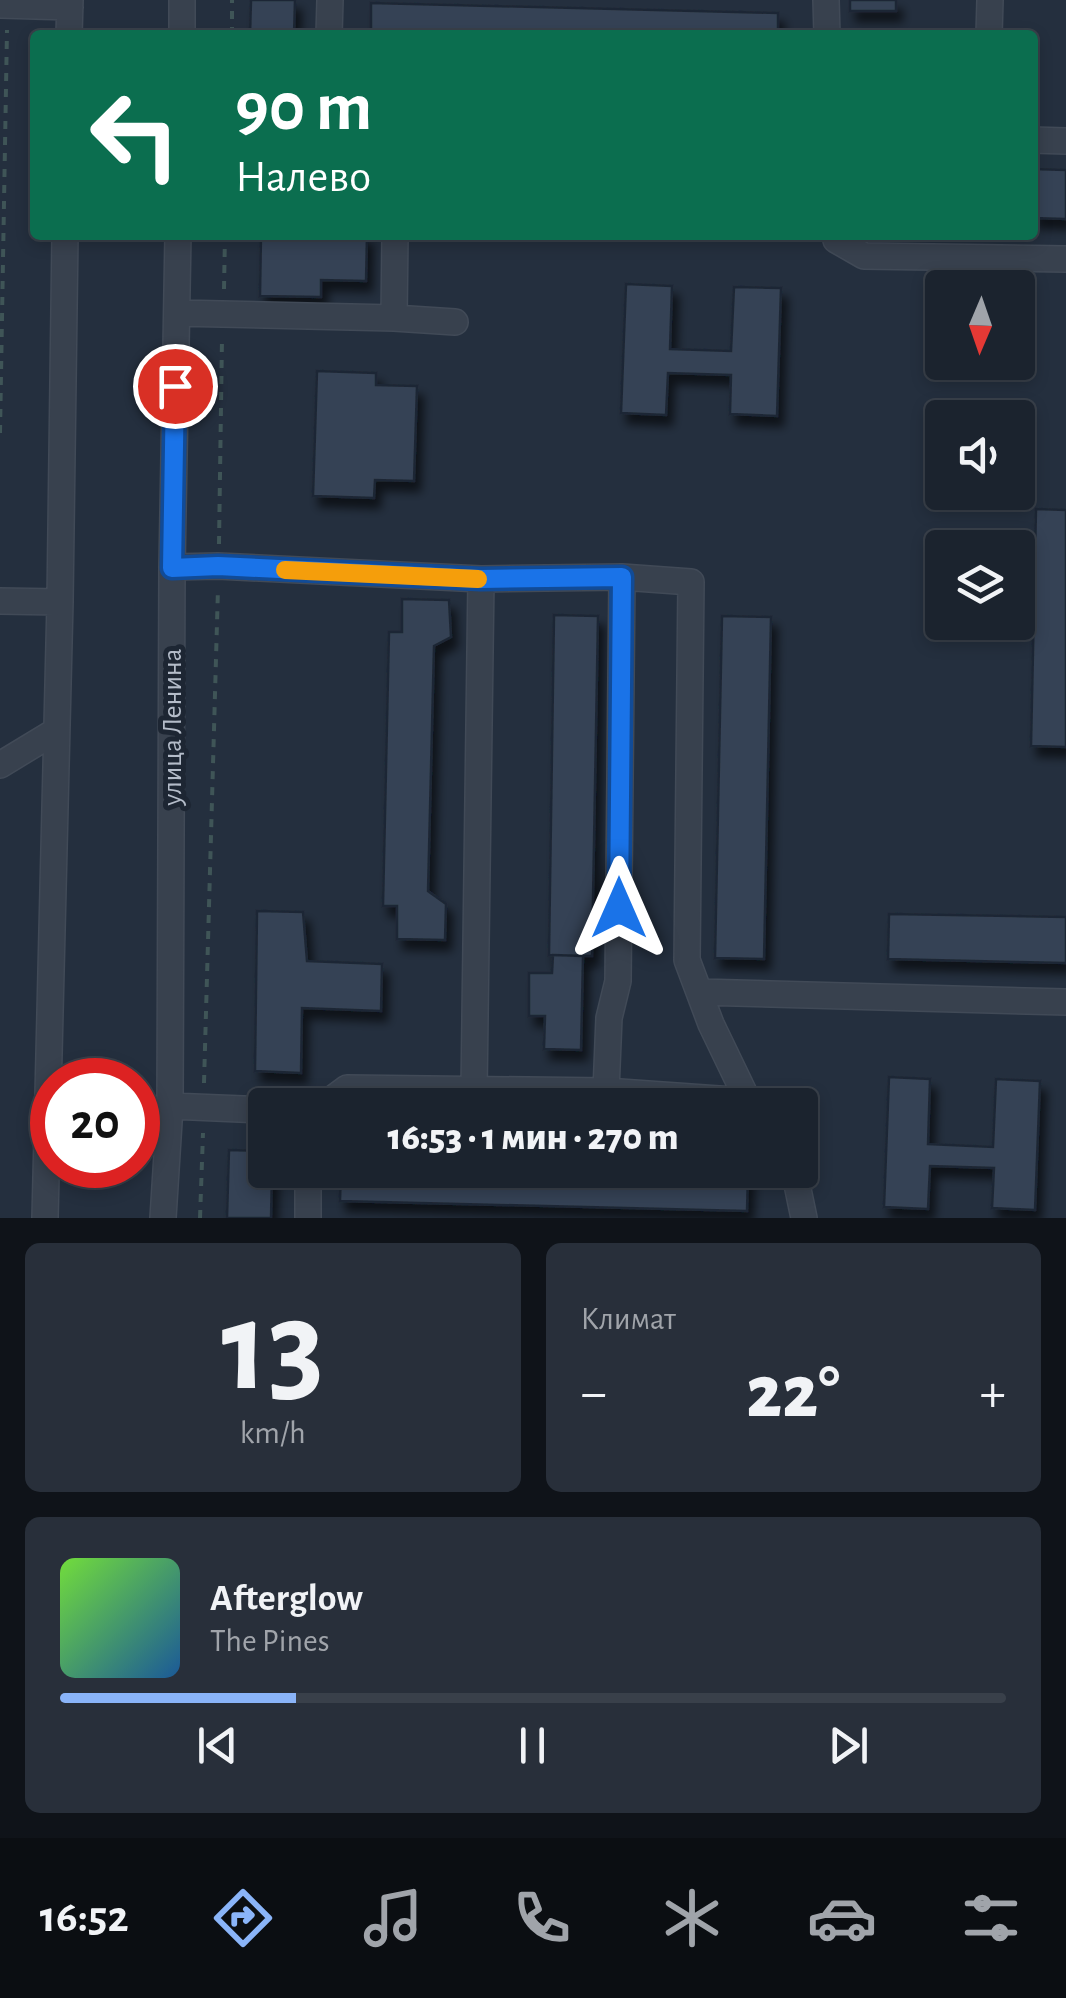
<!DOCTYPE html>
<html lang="ru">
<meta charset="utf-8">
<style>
:root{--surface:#1b232e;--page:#282f3a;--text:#f1f3f6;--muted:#a0a4aa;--line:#39404a;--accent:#8ab4f8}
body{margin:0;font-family:"Alegreya Sans",sans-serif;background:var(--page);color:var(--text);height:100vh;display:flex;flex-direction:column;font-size:38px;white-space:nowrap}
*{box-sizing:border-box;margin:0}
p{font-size:32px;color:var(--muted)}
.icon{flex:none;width:55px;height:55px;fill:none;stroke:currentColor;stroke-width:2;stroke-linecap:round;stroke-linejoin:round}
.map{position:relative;height:1218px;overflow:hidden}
.panel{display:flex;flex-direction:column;gap:25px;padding:25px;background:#0f1319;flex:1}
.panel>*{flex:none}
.banner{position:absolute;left:30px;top:30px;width:1008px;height:210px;border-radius:10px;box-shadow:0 5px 15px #0003,0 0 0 2px var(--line);background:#0b6e4f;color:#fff;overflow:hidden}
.needle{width:65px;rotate:182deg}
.fabs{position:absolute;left:925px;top:270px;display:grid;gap:20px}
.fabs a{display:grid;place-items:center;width:110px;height:110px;border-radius:10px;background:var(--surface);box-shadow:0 5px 15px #0003,0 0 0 2px var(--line);font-size:50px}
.speed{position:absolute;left:30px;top:1058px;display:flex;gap:20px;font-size:50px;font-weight:700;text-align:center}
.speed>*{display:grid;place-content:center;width:130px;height:130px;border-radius:50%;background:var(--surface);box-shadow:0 5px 15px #0003,0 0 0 2px var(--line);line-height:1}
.speed .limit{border:15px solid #d22;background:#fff;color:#111}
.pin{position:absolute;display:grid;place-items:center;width:85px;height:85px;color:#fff;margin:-42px;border:5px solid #fff;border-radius:50%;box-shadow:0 2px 10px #0007}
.me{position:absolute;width:110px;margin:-55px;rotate:0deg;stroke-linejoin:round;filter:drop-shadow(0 0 8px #0008)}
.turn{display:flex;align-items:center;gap:35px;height:210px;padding:0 40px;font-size:45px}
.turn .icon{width:130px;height:130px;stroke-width:2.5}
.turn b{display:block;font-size:70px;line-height:85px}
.big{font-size:75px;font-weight:800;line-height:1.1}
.panel .widget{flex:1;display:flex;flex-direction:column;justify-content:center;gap:15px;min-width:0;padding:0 35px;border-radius:15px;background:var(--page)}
.panel .dial{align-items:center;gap:0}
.dial b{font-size:130px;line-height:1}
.song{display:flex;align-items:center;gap:30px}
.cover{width:120px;height:120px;border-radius:15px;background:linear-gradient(135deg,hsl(100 70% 55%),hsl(210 70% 35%))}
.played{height:10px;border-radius:5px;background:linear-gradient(90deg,var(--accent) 25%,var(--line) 25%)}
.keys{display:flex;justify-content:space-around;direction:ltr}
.heat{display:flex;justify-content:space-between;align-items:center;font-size:55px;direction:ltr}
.panel .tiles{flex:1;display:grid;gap:25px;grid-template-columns:1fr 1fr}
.widget:last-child{grid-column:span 2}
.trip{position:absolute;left:248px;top:1088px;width:570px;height:100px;border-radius:10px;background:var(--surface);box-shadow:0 5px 15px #0003,0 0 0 2px var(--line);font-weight:800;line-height:100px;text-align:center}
.tabs{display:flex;height:160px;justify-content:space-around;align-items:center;background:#0b0e12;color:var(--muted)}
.tabs .icon{width:70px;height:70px}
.tabs .on{color:var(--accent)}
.tabs b{font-size:45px;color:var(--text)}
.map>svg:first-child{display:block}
.building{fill:#364354;stroke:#1f2835;stroke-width:2.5;filter:url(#shadow)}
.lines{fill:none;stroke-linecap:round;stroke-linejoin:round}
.minor-casing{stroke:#414a57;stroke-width:28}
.path{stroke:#3f5557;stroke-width:4;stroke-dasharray:8 8;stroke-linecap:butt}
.minor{stroke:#38414e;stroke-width:25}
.route-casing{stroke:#114b97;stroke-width:25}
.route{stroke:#1a73e8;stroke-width:18}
.slow{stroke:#f59e0b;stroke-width:18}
.labels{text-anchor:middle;stroke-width:10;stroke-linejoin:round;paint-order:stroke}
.street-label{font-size:28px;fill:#b4bcc9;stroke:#1d2633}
</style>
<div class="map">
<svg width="1066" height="1218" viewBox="0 0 1066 1218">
<defs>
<filter id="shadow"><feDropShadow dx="6" dy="10" stdDeviation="5" flood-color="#0009"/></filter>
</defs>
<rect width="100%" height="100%" fill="#242f3e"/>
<path class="building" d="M251,0H295L294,35H250Z
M850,0H896V11H850Z
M371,3L778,13V35H371Z
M1032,169L1066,170V219L1032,218Z
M261,235H367L366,281L321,280V297L260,296Z
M626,284L672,286L670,349L731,351L734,287L781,288L777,416L730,414L731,375L668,373L666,415L621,413Z
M317,371L376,373V385L417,386L414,481L375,480L374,498L313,496Z
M1036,509L1066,510V747L1031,746Z
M402,599L449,600L451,637L434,646L428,891L446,904L445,940L397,939V906H383L389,632H402Z
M554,615L598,616L592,956L549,955Z
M722,616L771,617L764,959L715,958Z
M257,911L303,912L307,961L382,964L381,1011L302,1008L301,1073L255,1071Z
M889,914L1066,917V963L888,959Z
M553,955L583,956L581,1050L544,1049L545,1016H529V973H552Z
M889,1077L930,1079L928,1144L993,1147L996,1079L1040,1081L1035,1210L992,1208L994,1168L930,1166L928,1209L884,1207Z
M229,1150L265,1151V1170H272L271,1218H227Z
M341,1170L748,1172L747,1211L340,1201Z"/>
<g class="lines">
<defs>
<path id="minor" d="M826,0L827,35
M0,5L70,7
M69,35L70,0
M182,35V0
M329,35L330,0
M989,35L990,0
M1032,140L1066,141
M835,235L836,240L864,256L1066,259
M177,313L394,318L395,235
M394,318L455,322
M172,567L218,566L481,579L622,577L691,582L687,960L711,1024L750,1105
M0,601L60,602
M0,765L56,731
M699,992L1066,1002
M474,1090L481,579
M606,1091L609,1018L618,981L622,577
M324,1105L347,1088L606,1091L747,1101
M170,1106L265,1110
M308,1170V1218
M794,1170L804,1218
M45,1218L60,602L65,235
M163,1218L170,1106L172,567L178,235"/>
</defs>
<use href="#minor" class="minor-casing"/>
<path class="path" d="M232,35V0
M224,289L225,235
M0,433L7,30
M219,544L222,338
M204,1083L218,588
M200,1218L203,1133"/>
<use href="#minor" class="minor"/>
</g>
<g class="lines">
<defs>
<path id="route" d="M175,386L172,568L218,566L481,579L622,577L619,908"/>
</defs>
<use href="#route" class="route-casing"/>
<use href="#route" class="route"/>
<path class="slow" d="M285,570L478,579"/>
</g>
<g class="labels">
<g class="street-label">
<text transform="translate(171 727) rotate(-90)" y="10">улица Ленина</text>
</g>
</g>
</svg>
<div class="fabs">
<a><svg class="needle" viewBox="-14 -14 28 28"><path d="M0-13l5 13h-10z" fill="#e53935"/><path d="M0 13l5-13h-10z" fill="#a0a4aa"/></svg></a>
<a><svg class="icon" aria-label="sound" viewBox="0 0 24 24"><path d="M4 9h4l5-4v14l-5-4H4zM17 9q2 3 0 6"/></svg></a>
<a><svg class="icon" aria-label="layers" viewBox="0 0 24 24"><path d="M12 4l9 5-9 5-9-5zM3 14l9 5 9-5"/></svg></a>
</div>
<div class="speed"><div class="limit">20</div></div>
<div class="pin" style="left:175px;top:386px;background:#d93025"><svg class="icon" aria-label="arrive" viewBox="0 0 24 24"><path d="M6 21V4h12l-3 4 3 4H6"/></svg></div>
<svg class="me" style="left:619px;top:908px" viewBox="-20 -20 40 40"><path d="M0-17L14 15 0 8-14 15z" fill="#1a73e8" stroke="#fff" stroke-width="4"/></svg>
<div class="trip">16:53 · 1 мин · 270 m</div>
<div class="banner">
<div class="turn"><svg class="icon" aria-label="left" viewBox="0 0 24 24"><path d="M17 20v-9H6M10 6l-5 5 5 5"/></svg><div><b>90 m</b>Налево</div></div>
</div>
</div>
<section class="panel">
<div class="tiles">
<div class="widget dial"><b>13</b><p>km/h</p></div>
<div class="widget"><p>Климат</p>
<div class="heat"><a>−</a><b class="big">22°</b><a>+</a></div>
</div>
<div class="widget">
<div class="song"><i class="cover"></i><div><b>Afterglow</b><p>The Pines</p></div></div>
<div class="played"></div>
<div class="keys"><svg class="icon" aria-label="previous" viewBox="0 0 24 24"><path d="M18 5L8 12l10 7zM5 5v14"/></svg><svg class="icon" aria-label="pause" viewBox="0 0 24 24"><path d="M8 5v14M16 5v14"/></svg><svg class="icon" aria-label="next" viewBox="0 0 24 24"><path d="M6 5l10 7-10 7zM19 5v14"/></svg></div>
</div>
</div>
</section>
<nav class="tabs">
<b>16:52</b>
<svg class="icon on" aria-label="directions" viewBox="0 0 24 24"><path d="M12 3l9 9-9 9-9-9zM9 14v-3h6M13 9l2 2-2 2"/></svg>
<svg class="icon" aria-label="music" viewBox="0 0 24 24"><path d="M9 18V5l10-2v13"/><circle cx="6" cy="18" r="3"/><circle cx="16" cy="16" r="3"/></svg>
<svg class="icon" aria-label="phone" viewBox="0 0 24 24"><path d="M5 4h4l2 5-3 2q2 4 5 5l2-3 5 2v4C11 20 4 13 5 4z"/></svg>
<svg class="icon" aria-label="climate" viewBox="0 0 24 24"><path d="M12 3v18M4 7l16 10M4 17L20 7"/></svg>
<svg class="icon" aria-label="car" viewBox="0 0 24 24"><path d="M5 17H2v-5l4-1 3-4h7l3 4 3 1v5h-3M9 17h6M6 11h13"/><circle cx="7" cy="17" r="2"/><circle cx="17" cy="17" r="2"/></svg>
<svg class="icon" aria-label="filters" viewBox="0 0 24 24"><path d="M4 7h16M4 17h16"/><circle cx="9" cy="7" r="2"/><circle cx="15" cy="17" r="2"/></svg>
</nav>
